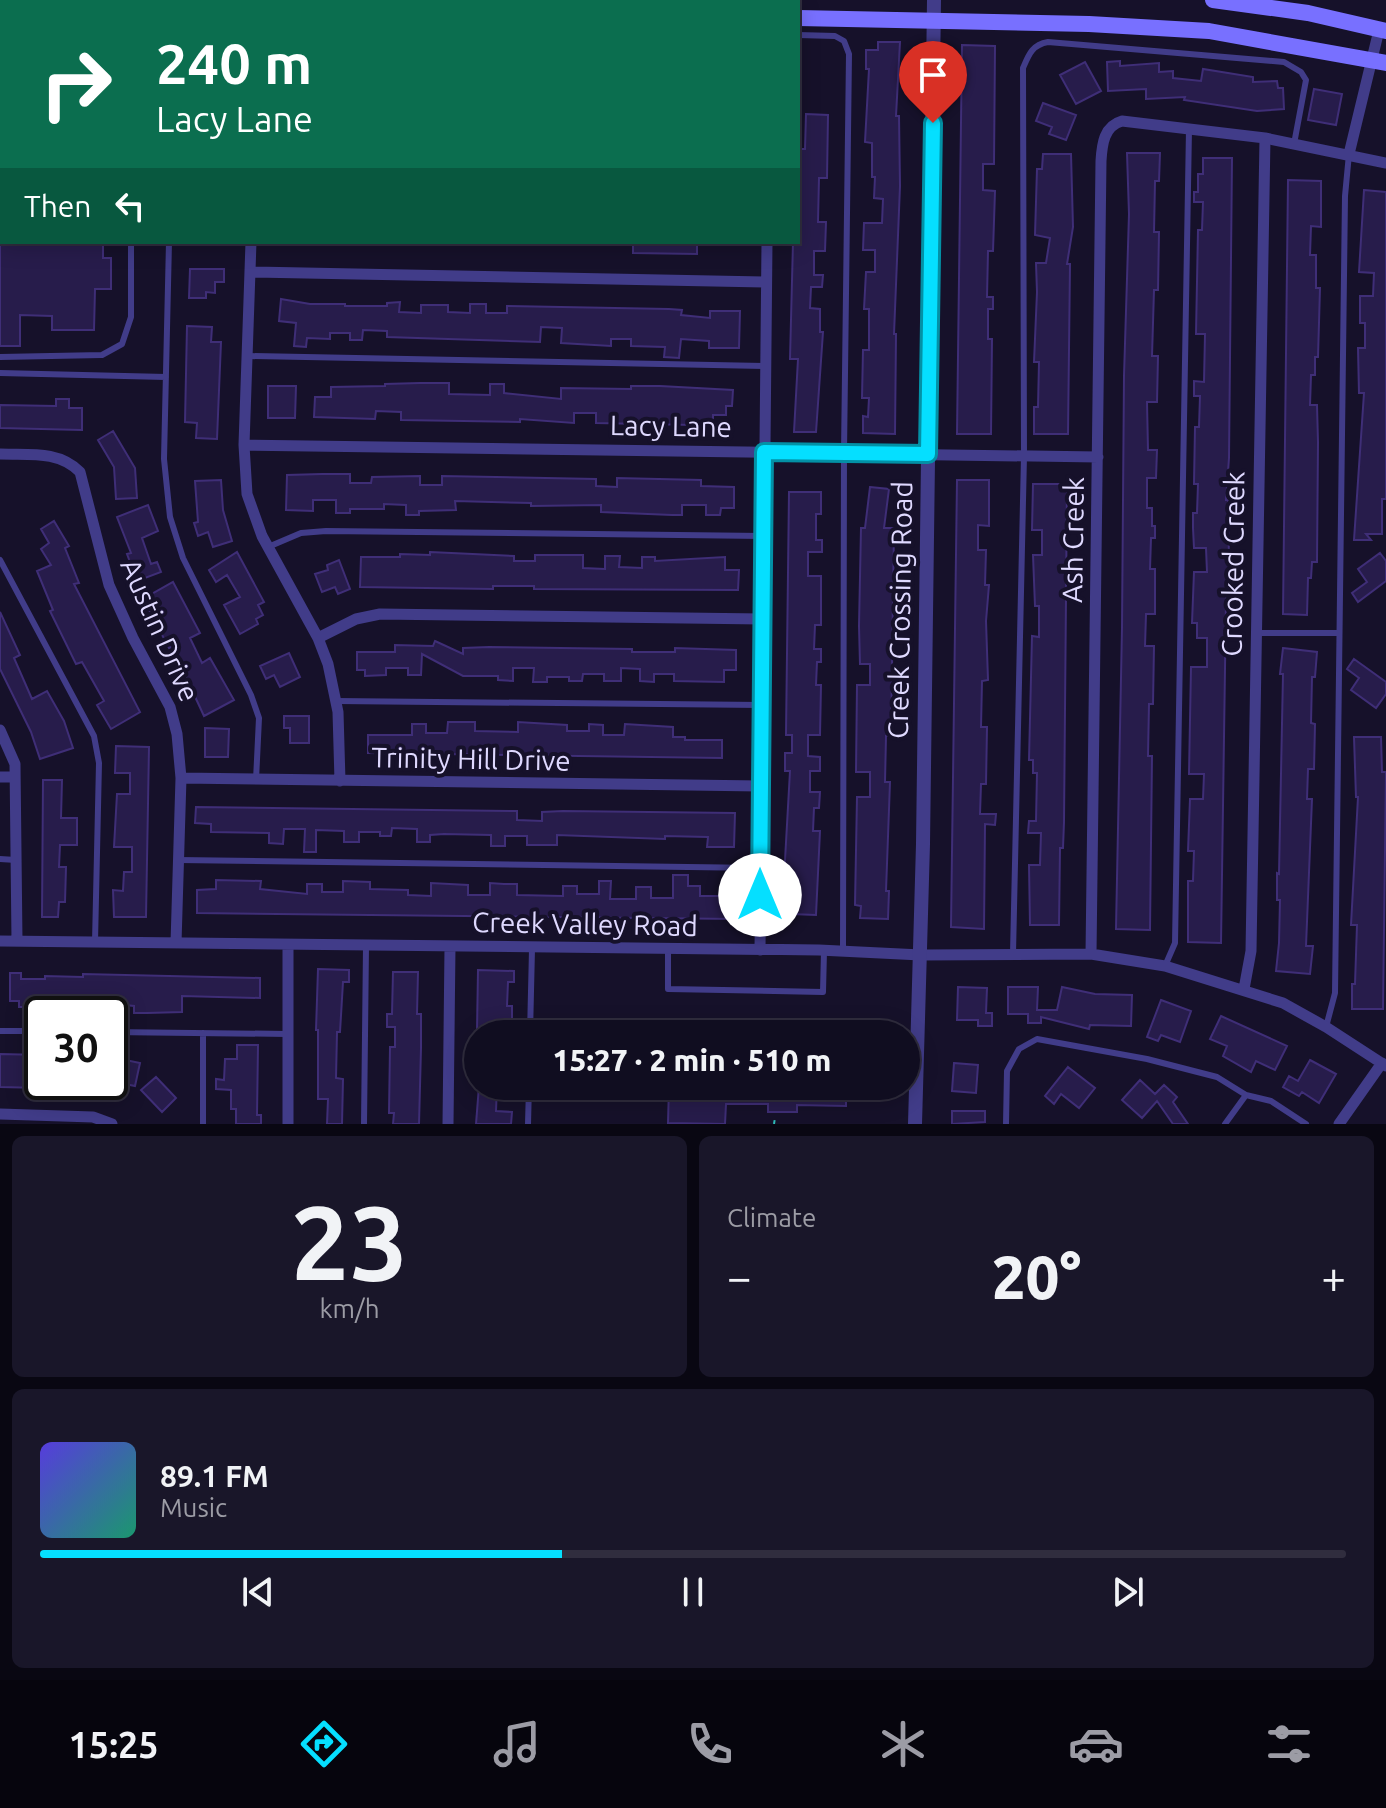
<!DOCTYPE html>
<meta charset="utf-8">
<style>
:root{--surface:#100d20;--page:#191629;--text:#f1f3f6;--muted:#9c9ca5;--line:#302d3e;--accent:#05dfff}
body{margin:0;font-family:Ubuntu,sans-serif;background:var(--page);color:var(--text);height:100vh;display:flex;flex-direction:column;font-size:30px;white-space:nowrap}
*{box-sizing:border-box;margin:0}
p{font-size:26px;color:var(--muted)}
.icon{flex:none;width:44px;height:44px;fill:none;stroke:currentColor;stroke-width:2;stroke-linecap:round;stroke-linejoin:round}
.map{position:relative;height:1124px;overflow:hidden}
.side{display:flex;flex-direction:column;gap:12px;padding:12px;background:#090712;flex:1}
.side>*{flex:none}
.top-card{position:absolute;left:0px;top:0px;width:800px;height:244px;box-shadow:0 4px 20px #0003,0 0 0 2px var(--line);background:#0b6e4f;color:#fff;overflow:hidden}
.speed{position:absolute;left:24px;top:996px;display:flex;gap:16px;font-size:40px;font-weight:700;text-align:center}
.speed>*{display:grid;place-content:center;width:104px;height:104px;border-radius:50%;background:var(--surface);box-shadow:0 4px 20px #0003,0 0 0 2px var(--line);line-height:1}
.speed .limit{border:4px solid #111;border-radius:12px;background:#fff;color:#111}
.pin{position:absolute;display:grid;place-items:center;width:68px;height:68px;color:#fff;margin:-82px -34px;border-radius:50% 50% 50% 0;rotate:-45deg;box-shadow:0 0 8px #0007}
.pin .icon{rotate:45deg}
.me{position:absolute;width:88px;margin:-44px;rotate:0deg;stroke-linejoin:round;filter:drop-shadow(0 0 6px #0008)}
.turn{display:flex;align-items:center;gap:28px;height:168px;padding:0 24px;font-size:36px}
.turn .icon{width:104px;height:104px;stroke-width:2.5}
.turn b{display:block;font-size:56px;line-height:68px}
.then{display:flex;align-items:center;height:76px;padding:0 24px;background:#0003;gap:16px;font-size:30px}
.big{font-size:60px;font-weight:800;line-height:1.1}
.side .widget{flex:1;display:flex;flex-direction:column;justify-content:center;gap:12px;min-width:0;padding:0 28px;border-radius:12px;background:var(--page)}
.side .dial{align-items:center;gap:0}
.dial b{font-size:104px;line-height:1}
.song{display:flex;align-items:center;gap:24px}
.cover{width:96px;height:96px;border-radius:12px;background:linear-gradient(135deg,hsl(250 70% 55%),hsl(160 70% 35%))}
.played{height:8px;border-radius:4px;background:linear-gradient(90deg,var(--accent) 40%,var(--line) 40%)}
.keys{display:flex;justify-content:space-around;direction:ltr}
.heat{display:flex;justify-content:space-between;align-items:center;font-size:44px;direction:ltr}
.side .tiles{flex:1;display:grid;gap:12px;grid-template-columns:1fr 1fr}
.widget:last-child{grid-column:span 2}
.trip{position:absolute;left:464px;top:1020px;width:456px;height:80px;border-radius:40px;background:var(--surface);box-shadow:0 4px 20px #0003,0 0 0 2px var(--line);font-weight:800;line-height:80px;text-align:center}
.tabs{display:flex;height:128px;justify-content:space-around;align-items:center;background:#06050d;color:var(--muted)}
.tabs .icon{width:56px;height:56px}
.tabs .active{color:var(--accent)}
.tabs b{font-size:36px;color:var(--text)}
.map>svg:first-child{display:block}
.building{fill:#271c4b;stroke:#3f2e77;stroke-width:2}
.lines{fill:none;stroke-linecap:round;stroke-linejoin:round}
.path{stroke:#30bcb8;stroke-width:2;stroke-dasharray:4 6;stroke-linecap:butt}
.service{stroke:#413c89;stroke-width:6}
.minor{stroke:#413c89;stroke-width:11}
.tertiary{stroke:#413c89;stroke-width:14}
.secondary{stroke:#7870ff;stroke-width:16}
.route-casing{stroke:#0391a6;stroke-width:20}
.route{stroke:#05dfff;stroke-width:14}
.labels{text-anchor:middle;stroke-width:8;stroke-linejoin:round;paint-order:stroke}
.street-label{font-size:28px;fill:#dfd9ff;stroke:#16112a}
</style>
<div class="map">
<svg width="1386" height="1124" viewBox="0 0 1386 1124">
<rect width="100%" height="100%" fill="#16112a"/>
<path class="building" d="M878,42H900L896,116H899L900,186L894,334H896L895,434L863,433V416L868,417L869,398H862L863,350H869V309H864L866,272H875V250H863L864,223H882L883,199L874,198L875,177H872V143L865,142L869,69H866V50H878Z
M962,45L995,46L994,164H983V190L995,191L993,251H988L987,297H993V309H988V339H992L991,434H957Z
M1120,61V66L1159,63V72L1173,71V78L1201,81L1203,69L1253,77V82L1277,81L1278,88H1283L1284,109L1257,111L1184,100L1185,97L1146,99V89L1108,91L1107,62Z
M1085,62L1101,91L1076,104L1060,75Z
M1314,89L1342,94L1336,125L1308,120Z
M1043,103L1076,115L1066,140L1049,134L1052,127L1036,121Z
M806,114L828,115L827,178H819L818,222H826L825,251H814V275H823L822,287H811L810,308L820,309V332H823L816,432H794L798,359H790L793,242H798V149H805Z
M1127,153H1160L1159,181H1155L1154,232H1159L1158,290H1154L1152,356H1158L1157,402H1147L1148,450H1157L1156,478H1147V508H1152V526H1155V538H1151L1150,569H1155V614H1146L1145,646H1154L1153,704H1149L1148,756H1152L1150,930L1116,929L1122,628L1124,376L1129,214Z
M1043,154H1071L1073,227L1067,264H1070L1068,434H1034V407H1038L1039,362H1034L1037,292L1036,263H1046L1050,238L1035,235L1037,169H1042Z
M1203,158H1232L1229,458L1226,500H1228L1229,561L1226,600L1221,943L1188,942V881H1193L1194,851H1188L1190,799H1203L1204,774H1189L1191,667H1207V638H1197V623H1192L1194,572H1207L1206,548H1194L1193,528V513H1197L1198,484H1194L1195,427H1199L1200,396H1194V381L1204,382L1205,334H1196L1198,230H1202L1203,202H1194V192H1198V174H1203Z
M1288,180L1321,181V227L1311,226L1310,255H1316V288H1320L1318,357H1315V375H1311L1310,405H1317L1318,442L1317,562H1312L1311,578H1308L1307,615L1283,614Z
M1364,190L1386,192V499H1382V534H1366L1371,540H1354L1364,393H1359L1358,348H1365V323H1360V296H1373L1374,273L1359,272Z
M0,242H103V258H111V289H95L94,330H52V316L20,315V346H0Z
M633,242H697V254L633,253Z
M190,269H224V282H215V293L206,292V298H189Z
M281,299L310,304H345V306H387V303L400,302L399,312L421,313V305H448V312L470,313V304H486V313H507V306L669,309L682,310L681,315L710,318V311H740L739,348H709V341L681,339L679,358L664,357L665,347L631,346V339H611V346L561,343L562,328L541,327L540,342L387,337V331L363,330L362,340H350V333H330V339L307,338L306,347L294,346L296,323L279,321Z
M187,326L212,327L211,342H221L217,439L196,438L197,423L185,422Z
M420,383H449V394L490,395V384H504V393L561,399V388L631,389V386H660L733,390L732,406H726V415H713V424L694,425L596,423V413H574V423L520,419V422L401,420V412L376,411L375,419L314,417L315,397H331V387L385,386V384Z
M268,386H296L295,418H268Z
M56,399H69V408H82V430L0,428V405L56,406Z
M113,431L135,468L137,498L116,499L114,467L98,440Z
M322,474H350V483H371L372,477L420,476V485H442V476L596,479V486L617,487V478L701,480V486L734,487V508H721L720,515H706V505H682V515H672L601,512V505L531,506V503L455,501L456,510L419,511V515H406V505L384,504V509H350V513H336V500H313V511L286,510L287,475Z
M221,480L223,510L232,541L213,547L208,532L198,536L194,523L198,522L195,481Z
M957,480H989V526L978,525V550H986L985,585H989L986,621L988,680L982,681L981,727H987L986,784H981L980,814H996L995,825L985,824L984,929L951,927Z
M1033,484H1067L1064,822L1063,848H1060L1059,925H1030L1029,865H1040L1041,833H1028L1029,821H1036L1037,773H1033V760H1029L1032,636L1039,637V606H1035L1033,555H1042V530H1032Z
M870,487L889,489L884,528H894L891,736H886L885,782H890L886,891H889L888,919L860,918L861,906L855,905L857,797H870V772H856L857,685H870V664H860L859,626L861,528H865Z
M789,492H821V514H816V540H822V552H808V576H821V625H815L814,649H821V662H817L816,685H821L820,735H808V756L820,757V771H810V792H820L819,808H814L813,831H820L816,915L791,914L792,878H784L790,771H785V753H792V735H786Z
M148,505L158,531L142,538L151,564L157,562L161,572L137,581L127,554L131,553L117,517Z
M54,521L69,546L65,548L79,583L74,584L140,712L111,729L97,705L104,701L82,662L76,664L50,611L53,610L37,571L51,565L41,549L49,543L41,529Z
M237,552L264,602L258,605L263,615L256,619L258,624L240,634L224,605L240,597L227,575L216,582L209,570Z
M430,552L514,556V561H535V555H583V568L605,569V556H620L619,567L642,568V557H655V561L725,557V570H739L738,590L534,589V586H493V589L360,587L361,557H400V554L430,555Z
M1380,553L1386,561V581L1358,602L1352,593L1367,582L1358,569Z
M339,560L350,589L338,594L335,587L322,592L315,574L328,570L327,565Z
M173,582L200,633L190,638L202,663L210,658L234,700L204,716L172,647L169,648L143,599Z
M0,612L20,655L14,658L32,699L47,691L64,721L73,748L40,759L31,732L0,669Z
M435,641L463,654V648L489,647L632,649V652H675V648L736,650V670H724V682L674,681V674H654V682L640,681V669L621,668V681H604V674H583L582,681H569V677H547V682H533L534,668H513V681L498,680V676H463L422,654L421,675H408V668H386V675L365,676V670H357V652H395V645L433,646Z
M1283,648L1317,652L1315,677H1312L1311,723L1315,724L1314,769H1308L1307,799H1312L1306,946H1313L1310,974L1276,971L1279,943L1280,900H1277V873L1279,874L1283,674H1280Z
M289,653L300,677L280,687L274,675L266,679L260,666Z
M1354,659L1386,682V694L1376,708L1351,690L1359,678L1347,669Z
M284,716H309V743H290V728H284Z
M448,722H475V731L518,732V722L567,725V731H589V724L603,725V735H624L625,724L673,727V737H685V740H722V758L368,753V735H412V724H426V733H447Z
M205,728L229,729L228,757H205Z
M1354,737H1381L1382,772H1386L1383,1009H1352V984H1355L1357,925H1351L1358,797H1356Z
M116,746L149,747L146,917H114L113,890L123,891L124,872H132V847H114L117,794H130V773H115Z
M43,780H62L61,818H77V845H60L59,867H66L65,902H59L58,917H42Z
M196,807L517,811V820L542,821V812L563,811L735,813L734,847H707L708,837L665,836V839L557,835V845H527V836H505V846H491V835L444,834L430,835V842H417V829L392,828L391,836H380V832H359V842H344V831L316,830V852H304L305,829H284L283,844L269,843V833L211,832V824L195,823Z
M673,875H688V886H700V896H731V902H737V919L197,913V890L216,889V880L261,881L260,889L307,894V884H322V892H343V881L370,882V889L408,890V895L431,896V883L468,885V895H490V883L504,884H517V895L563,896V886H577V894H599V881H611L610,899H636V887H651V898H673Z
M318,969L349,970V982H343L340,1032H337L336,1078L343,1079L342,1124H327L328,1099H318V1030H316Z
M478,970L514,971V982H508L507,1006H512V1021H503V1031H477Z
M393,972H418L417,1014H421V1048L419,1124H393L394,1113H389L390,1047H395V1027H387V1014H392Z
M10,973H21V979H45V976L83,977V974L260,978V998L182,996V1012L147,1013H134V1006L97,1002V1013L82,1012V998L32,997L33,1007H19V1001H10Z
M958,987L987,988L986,1013H992V1026H978V1020H957Z
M1008,987H1038L1037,1010H1057L1062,987L1095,994L1132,995L1131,1026L1090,1025L1089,1029L1041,1017V1023H1028V1014H1008Z
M1161,1000L1191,1011L1180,1042L1161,1035L1158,1041L1147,1037Z
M1221,1016L1287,1046L1275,1070L1256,1061L1251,1072L1223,1056L1227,1046L1210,1039Z
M670,1020L873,1023V1034H670Z
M237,1045H258L257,1115H261V1124H236V1109H231V1090L216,1089V1079L224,1080L225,1059H237Z
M0,1054L42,1055V1088L0,1087Z
M111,1057L140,1063L135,1086L110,1081Z
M1310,1060L1336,1074L1319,1103L1302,1092L1299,1096L1283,1087L1289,1076L1298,1081Z
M954,1063L978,1065L976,1093L952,1091Z
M1068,1067L1095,1088L1079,1108L1061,1094L1054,1104L1045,1096Z
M156,1077L176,1098L162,1112L141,1090Z
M1140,1080L1155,1094L1164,1085L1177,1097L1173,1102L1188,1124H1173L1157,1101L1142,1118L1122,1100Z
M479,1086H497L496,1111L512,1112L511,1124H476Z
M669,1086H872V1099L846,1098V1106L797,1105V1112H768V1104H726L725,1124L668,1123Z
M952,1111H985V1122L952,1124Z"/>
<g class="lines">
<path class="path" d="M774,1124L775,1118"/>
<path class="service" d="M798,35L835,36L844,41L849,54L844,453L843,951
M0,146H2
M169,242L164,459L170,517L183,558L251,695L259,718L256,780
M248,356L765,366
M0,357L102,355L122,344L131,317V242
M0,373L166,377
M268,547L301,533L326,531L763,536
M0,560L94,736L99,763L95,942
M1256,633H1339
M336,701L762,705
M0,859L16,860
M178,860L760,868
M668,950V989L823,992L824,951
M1013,954L1024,456L1023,68C1029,54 1032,45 1048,42L1284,62L1301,72L1306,80L1294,144
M1165,966L1175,943L1189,129
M1326,1027L1335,993L1345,196L1349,154
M0,1031H42
M110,1032L288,1034
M530,1034L532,949
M203,1124V1033
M364,1124L366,946
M528,1124L529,1086
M1006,1124L1007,1071L1019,1049L1037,1039L1147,1059L1217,1077L1246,1095
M1225,1124L1246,1095L1271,1101L1306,1124"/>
<path class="minor" d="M256,2V0
M672,2V0
M1349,154L1379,30
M251,242L244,445L247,494L262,536L318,638L328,664L338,712L340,781
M251,272L766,282
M244,445L1098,457
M0,454C28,455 59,450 80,472L109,585L133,638L170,707L177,734L181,778L176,943
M318,638L356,619L380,614L763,619
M0,730L15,764L17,941
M0,777H15
M181,778L760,786
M0,941L819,950L921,955L1091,954L1165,966L1283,1003L1326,1027L1386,1066
M288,946V1124
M760,950L767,242
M1091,954L1101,161C1102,144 1104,126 1122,121L1265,138L1386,163
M1244,989L1251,951L1265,138
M0,1114L93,1117L112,1124
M448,1124L450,947
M1339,1124L1382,1063"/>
<path class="tertiary" d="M915,1124L923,844L934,0"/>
<path class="secondary" d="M51,0L113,2
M1213,0L1308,13L1386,31
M428,2V0
M798,18L1089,24L1209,31L1386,63"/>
</g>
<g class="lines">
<defs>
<path id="route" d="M760,895L764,452L928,454L933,123"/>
</defs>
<use href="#route" class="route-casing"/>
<use href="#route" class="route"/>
</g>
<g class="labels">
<g class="street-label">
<text transform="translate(671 426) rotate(1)" y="10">Lacy Lane</text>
<text transform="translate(1073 540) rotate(-89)" y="10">Ash Creek</text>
<text transform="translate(1233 564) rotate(-89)" y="10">Crooked Creek</text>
<text transform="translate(900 610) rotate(-89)" y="10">Creek Crossing Road</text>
<text transform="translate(160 630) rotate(66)" y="10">Austin Drive</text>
<text transform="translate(471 759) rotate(1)" y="10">Trinity Hill Drive</text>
<text transform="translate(585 924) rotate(1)" y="10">Creek Valley Road</text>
</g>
</g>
</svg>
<div class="speed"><div class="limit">30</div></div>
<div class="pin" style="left:933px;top:123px;background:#d93025"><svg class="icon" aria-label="arrive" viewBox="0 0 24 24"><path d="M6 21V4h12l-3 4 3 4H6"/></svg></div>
<svg class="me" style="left:760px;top:895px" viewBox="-20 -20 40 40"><circle r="19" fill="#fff"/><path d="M0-13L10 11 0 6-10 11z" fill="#05dfff"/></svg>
<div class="trip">15:27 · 2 min · 510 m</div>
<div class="top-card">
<div class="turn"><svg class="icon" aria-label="right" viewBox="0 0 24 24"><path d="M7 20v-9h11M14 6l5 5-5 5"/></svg><div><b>240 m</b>Lacy Lane</div></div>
<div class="then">Then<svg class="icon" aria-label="left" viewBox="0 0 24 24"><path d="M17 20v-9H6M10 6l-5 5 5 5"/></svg></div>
</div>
</div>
<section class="side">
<div class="tiles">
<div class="widget dial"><b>23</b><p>km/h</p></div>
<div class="widget"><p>Climate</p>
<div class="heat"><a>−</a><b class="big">20°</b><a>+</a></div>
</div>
<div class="widget">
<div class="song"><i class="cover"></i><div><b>89.1 FM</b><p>Music</p></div></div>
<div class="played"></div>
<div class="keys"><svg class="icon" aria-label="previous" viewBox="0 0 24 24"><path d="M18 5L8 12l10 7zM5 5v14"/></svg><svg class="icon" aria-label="pause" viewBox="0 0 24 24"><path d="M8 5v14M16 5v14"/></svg><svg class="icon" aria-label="next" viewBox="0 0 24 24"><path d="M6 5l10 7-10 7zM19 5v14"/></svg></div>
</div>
</div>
</section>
<nav class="tabs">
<b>15:25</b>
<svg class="icon active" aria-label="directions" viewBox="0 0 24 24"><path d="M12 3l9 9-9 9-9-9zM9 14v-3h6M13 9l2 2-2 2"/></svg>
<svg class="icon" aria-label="music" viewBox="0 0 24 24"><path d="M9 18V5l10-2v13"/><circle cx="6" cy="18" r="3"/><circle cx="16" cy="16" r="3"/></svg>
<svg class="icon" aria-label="phone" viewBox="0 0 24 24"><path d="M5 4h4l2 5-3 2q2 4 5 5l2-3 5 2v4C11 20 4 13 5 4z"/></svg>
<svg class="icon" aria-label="climate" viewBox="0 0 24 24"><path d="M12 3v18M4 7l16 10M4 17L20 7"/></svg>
<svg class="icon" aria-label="car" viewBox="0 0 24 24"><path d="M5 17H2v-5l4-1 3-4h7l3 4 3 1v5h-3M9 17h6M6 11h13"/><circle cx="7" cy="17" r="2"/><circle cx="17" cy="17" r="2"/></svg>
<svg class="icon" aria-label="filters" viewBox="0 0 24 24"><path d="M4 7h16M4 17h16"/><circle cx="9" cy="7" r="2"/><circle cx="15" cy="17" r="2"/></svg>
</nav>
